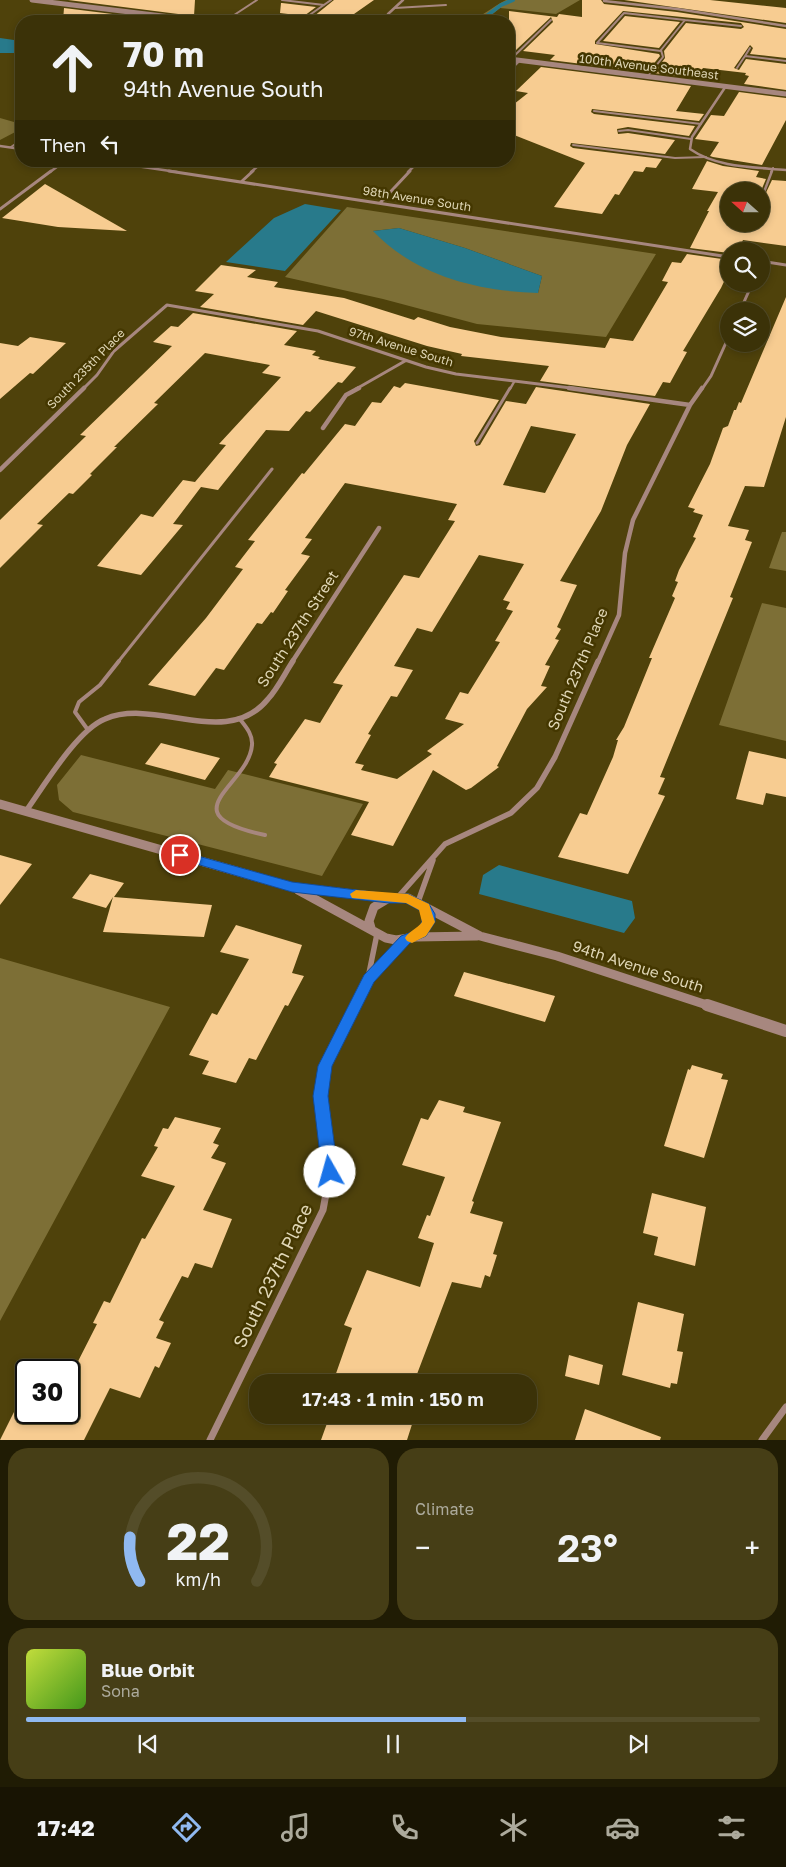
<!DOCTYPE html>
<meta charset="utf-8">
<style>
:root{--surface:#3b3208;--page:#463e16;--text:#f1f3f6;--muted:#acaa9c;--line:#544d29;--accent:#90b9f0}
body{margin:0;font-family:"Golos Text",sans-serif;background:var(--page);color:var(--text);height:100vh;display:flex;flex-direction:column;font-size:19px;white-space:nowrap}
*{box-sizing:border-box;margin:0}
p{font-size:16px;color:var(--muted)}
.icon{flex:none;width:28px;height:28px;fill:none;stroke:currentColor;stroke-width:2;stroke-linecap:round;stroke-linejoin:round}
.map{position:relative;height:1440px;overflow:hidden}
.drawer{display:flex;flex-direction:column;gap:8px;padding:8px;background:#201c04;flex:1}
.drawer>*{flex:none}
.banner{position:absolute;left:15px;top:15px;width:500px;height:152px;border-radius:20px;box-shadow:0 2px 8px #0003,0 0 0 1px var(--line);background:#3b3208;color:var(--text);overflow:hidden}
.needle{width:32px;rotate:291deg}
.fabs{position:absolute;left:720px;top:182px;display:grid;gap:10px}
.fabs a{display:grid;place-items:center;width:50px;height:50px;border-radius:50%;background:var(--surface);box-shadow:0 2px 8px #0003,0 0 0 1px var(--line);font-size:25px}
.speed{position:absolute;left:15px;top:1359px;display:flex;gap:10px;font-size:25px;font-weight:700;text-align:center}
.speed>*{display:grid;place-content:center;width:65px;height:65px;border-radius:50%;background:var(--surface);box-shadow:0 2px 8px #0003,0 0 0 1px var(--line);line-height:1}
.speed .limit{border:2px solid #111;border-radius:8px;background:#fff;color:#111}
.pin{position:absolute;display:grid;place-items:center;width:42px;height:42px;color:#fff;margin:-21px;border:2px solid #fff;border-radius:50%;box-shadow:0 1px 5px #0007}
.me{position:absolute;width:55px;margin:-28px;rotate:353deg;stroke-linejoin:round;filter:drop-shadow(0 0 4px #0008)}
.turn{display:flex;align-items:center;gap:18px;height:105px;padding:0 25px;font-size:22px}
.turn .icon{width:65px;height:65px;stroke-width:2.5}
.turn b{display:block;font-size:35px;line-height:42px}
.then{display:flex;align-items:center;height:48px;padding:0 25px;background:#0003;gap:10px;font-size:19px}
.big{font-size:38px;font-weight:600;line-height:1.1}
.drawer .card{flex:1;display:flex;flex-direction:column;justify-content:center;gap:8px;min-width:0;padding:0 18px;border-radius:20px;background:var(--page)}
.drawer .dial{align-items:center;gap:0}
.dial svg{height:130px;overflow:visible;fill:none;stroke:var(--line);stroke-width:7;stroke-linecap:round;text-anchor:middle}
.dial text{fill:var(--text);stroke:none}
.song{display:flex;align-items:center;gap:15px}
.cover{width:60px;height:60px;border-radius:8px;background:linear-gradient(135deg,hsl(70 70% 55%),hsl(100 70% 35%))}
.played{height:5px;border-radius:2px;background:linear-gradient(90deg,var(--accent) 60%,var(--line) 60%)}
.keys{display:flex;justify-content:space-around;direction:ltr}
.heat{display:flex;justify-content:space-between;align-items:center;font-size:28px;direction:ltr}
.drawer .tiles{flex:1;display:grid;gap:8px;grid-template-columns:1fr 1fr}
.card:last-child{grid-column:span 2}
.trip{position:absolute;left:249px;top:1374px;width:288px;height:50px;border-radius:20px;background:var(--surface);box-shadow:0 2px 8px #0003,0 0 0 1px var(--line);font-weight:600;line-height:50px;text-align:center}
.tab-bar{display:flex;height:80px;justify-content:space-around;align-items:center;background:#181403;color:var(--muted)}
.tab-bar .icon{width:35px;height:35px}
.tab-bar .selected{color:var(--accent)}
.tab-bar b{font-size:22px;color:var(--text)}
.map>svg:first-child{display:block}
.green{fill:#7d6f36;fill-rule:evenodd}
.water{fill:#287a8b}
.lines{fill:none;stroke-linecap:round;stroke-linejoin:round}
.stream{stroke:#287a8b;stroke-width:4}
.building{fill:#f7cc91;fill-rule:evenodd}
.service-far3{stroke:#a7877f;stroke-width:2}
.service-far2{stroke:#a7877f;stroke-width:2.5}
.service-far1{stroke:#a7877f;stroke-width:3}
.service{stroke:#a7877f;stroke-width:4}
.minor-far4{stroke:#a7877f;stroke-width:2.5}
.minor-far3{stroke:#a7877f;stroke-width:3}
.minor-far2{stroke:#a7877f;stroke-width:4.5}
.minor-far1{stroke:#a7877f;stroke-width:5.5}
.minor{stroke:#a7877f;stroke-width:7}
.tertiary-far2{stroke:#a7877f;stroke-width:5}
.tertiary-far1{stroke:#a7877f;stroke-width:9}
.tertiary{stroke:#a7877f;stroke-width:12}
.route{fill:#1a73e8;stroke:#114b97}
.slow{fill:#f59e0b}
.labels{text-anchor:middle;stroke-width:5;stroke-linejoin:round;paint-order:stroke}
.far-street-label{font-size:12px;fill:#dfd6b5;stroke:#443700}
.street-label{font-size:15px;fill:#dfd6b5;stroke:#443700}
.near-street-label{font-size:18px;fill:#dfd6b5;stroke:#443700}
</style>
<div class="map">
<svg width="786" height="1440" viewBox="0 0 786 1440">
<rect width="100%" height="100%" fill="#4f420b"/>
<path class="green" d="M506,0H580L556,14L500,8L484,21H466C481,18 492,7 506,0Z
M0,118L21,124V129L0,140Z
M347,207L656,254L606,337L477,324L383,299L285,277ZM399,228L465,248L542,276L538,293L373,231Z
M782,532H786V571L769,568Z
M762,603L786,608V741L719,725Z
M81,755L215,789L228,770L363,804L322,876L73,812L59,800L57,785Z
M0,958L170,1007L0,1321Z"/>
<path class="water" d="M0,38L21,41V53H0Z
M305,204L341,210L285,271L226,262L274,218Z
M399,228L465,248L542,276L538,293C477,291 416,276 373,231Z
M499,865L632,901L635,918L624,933L479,894L483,875Z"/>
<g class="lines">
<path class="stream" d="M480,21L501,5L513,0"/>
</g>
<path class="building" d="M68,0H195L194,16Z
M334,0H374L344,21H308Z
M582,0H601L604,4L677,12L786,29V58L750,54L753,48L750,45L734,68L739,70L746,59L786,64V90L744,84L749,76L745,75L746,73L703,68L696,78L654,73L665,58L664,51L686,23L741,29L744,27L741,23L623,11L595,41V44L659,54L660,56L647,72L550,60L555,55L523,51L553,22L551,17L516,50L509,49V11L557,17L559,14L582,17Z
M624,0H710L786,8V23Z
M281,3H282L316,7L304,16L280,13Z
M64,8L169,21H63Z
M625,16L680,22L659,48L603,41Z
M541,67L691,86L676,111L704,114L699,121L592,109L591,112L594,114L695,126L689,136L628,127L617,129L618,134L628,133L675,140L665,154L571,143L570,146L573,148L662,159L656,168L646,167L643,172L634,171L619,195L615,194L602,214L554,207L585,163L509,133V108L528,93L516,91Z
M739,92L786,98V120L762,165L713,157L710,156L719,142L695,139L711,115L724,116Z
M707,161L723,166L759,171L756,177L766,179L761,191H729V224H761V203L772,180L786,181V246L743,240L738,251H729V253L690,248L709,211H707L718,192L692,189Z
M45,184L127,231L58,227L2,218Z
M687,254L729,260V271L721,288L683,351L687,352L670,383L663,382L655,396L540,381L549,366L461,356L462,354L427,346L316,311L303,325L200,307L214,294L195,291L221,265L256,270L247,277L278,282L274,287L344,298L414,320L418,317L450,327L501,337L605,348L610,338L633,341L668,282L662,281L672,262L681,263Z
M786,297V417L764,487L745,486L728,526L749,530L745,540L752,542L730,597L733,598L660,777L665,778L658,794L665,796L628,874L558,857L580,813L587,815L613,757L618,740H616L624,727L652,658H649L675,598L672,596L678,582L675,581L679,570L696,538L693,537L703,515L693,512L695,509L688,507L710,464L723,428L728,426L734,410H736L739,402L741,403Z
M193,313L297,331L284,345L316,351L312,355L320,357L318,359L356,367L342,383L338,382L310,412L306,411L289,431L266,430L218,490L201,487L173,524L183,525L141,575L97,566L141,514L153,517L183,480L195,482L226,445L219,444L281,377L262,373L270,365L205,353L154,403L158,404L114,447H117L90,474L92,475L73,494L69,493L37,524L43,525L0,568V520L86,436L80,435L172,346L153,342L171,326L178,327Z
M30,337L66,343L33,374L30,373L0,399V343L18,346Z
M405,383L499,400L474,441L476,446L480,445L506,401L526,404L536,387L650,404L627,445L601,511L560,581L577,585L557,627L561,629L555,639L559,640L545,665L550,666L541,686L547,687L527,709L497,766L499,767L471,788L466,790L433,770L393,846L351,835L369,802L269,777L277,764L274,763L305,719L320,723L343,685L333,683L404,575L419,578L455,521L448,520L457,504L345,483L305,538L312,539L301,554L310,556L285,590L288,591L273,613L271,612L262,624L257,623L224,670L216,668L195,696L148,685L206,618L243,569L235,567L255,541L248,540L302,473L304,474L345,424L355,426L372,402L381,403L394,386L400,388ZM531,426L576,434L545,493L503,485ZM479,555L524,564L503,600L510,602L506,609L513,611L495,641L500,642L468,694L460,692L445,719L464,724L427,751L432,754L397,779L361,770L364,765L355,763L371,735L368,734L391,696L397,697L413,670L394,666L417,628L432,632Z
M161,743L220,758L205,780L145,764Z
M749,751L786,759V797L766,793L763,805L736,799Z
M0,855L32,864L0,905Z
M90,874L124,883L114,897L212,905L204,937L103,932L113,897L106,908L72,898Z
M236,925L302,945L292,973L304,976L288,1006L285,1005L256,1060L249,1058L236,1083L202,1074L209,1061L189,1055L212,1013L217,1015L249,959L220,952Z
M464,972L555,996L545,1022L454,996Z
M692,1065L723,1074L721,1079L728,1080L704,1158L664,1146L688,1069L690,1070Z
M439,1100L465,1107L463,1112L501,1122L472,1201L474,1202L470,1213L503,1222L493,1254L497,1255L490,1277L485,1275L481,1288L452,1282L414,1382H333L352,1328L344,1325L367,1270L420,1287L434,1243L418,1238L427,1215L430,1216L445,1177L402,1165L421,1118L428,1120Z
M175,1117L221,1128L213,1143L219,1145L211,1158L226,1163L203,1210L232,1219L212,1268L195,1263L188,1278L182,1276L159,1320L164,1322L156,1338L171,1343L159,1368L155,1366L140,1398L110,1388L84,1440H0L14,1412H69V1379L97,1324L93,1323L104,1301L110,1303L142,1238L145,1239L175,1186L141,1176L158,1147L154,1146L163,1128L168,1129Z
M652,1193L706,1207L695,1266L654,1255L658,1237L643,1233Z
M638,1302L684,1314L677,1351L683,1352L677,1384L671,1383L670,1388L622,1375Z
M569,1355L603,1365L599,1385L565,1376Z
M585,1409L661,1437L660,1440H575Z
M330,1415H415L407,1440H321Z"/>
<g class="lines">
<path class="service-far3" d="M282,0L324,5
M395,8L446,5
M685,20L741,26
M225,21L257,0
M301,21L331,0
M750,48L745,56L786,61
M510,60L551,20
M737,68L745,56
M647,77L663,57L661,50L685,20L624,13L597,43L661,51
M594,111L701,124
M619,131L628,130L691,139
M573,145L675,158L706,157
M11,147L21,140
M771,172L773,168"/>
<path class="service-far2" d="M761,200L772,171
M510,389L514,382"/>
<path class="service-far1" d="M477,443L510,388
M118,662L272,469"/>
<path class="service" d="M239,718C245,726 253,734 252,745C249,786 166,814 265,835
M88,730L75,712L79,702L100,685L119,661"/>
<path class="minor-far4" d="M604,1L677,9L786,26
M385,21L388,14L403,0
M509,71L519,61
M726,86L692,137L690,149C717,168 755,167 786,170
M0,146L21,149
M102,161L177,172
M50,172L65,161
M251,172L264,161
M408,172L419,161"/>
<path class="minor-far3" d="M169,171L729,257
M241,182L253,171
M380,203L410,171
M0,209L51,171
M761,261L786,265
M740,311L752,284
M83,389L97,375L114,351L167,305L318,331L426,367L456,374L579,389
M356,389L405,361
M702,389L711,376L729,336"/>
<path class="minor-far2" d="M569,388L690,405
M323,428L346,395L359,388
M0,470L84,388
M292,662L379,528
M598,662L619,615L625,553L633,520L690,405L702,388"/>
<path class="minor-far1" d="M26,811C44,786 77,730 105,719C156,697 227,750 268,699C278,688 285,673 293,661
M398,897L445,844L511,813L537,788L555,757L598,661
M418,902L433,860
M369,978L406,940
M354,1006L368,978L377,934"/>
<path class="minor" d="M210,1440L323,1210L330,1172L320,1096L325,1066L355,1005
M762,1440L786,1407"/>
<path class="tertiary-far2" d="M32,0L203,21
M509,59L786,94"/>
<path class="tertiary-far1" d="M0,804L292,887L388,898
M298,890L386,938L396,940L415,937L477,936
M371,928L369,921L374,907L389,898H408L480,936L557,956L710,1006
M415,937L427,924L428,916L424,907"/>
<path class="tertiary" d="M707,1005L786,1031"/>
</g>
<path class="route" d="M180,851L292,882L389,894H408L429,904L435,914V922L426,936L410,943L374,982L332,1066L328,1096L338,1172L335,1177L330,1179L325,1177L322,1172L313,1096L318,1066L364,975L401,936L417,930L422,922V914L419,910L406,903H389L292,892L176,858L174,855Z"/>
<path class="slow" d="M356,890L408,894L429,904L435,922L426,936L412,943L407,941L405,938C409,931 417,929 422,922L419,910L406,903L352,898L350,894Z"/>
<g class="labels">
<g class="far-street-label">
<text transform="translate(649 67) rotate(7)" y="4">100th Avenue Southeast</text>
<text transform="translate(417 199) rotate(9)" y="4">98th Avenue South</text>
<text transform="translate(401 347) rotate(17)" y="4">97th Avenue South</text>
<text transform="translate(86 369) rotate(-46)" y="4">South 235th Place</text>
</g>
<g class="street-label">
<text transform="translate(298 629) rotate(-57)" y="5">South 237th Street</text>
<text transform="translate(578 669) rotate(-67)" y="5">South 237th Place</text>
<text transform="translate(638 967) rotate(18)" y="5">94th Avenue South</text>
</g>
<g class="near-street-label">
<text transform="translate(273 1276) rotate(-64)" y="6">South 237th Place</text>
</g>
</g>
</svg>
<div class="fabs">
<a><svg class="needle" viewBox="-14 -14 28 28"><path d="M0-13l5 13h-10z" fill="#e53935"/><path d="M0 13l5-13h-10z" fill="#acaa9c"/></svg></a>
<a><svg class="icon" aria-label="search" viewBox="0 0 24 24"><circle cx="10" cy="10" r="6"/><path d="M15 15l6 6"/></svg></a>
<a><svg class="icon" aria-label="layers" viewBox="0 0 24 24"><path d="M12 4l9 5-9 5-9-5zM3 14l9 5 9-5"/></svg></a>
</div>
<div class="speed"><div class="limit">30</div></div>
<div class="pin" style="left:180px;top:855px;background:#d93025"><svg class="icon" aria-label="arrive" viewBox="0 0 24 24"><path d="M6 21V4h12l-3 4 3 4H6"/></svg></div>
<svg class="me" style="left:330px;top:1172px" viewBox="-20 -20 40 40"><circle r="19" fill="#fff"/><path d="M0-13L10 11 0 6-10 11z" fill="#1a73e8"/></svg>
<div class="trip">17:43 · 1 min · 150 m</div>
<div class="banner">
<div class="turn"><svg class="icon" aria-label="ahead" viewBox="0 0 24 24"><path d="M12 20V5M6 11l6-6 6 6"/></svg><div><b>70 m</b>94th Avenue South</div></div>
<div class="then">Then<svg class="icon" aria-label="left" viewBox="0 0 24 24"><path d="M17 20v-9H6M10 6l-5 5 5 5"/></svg></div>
</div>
</div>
<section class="drawer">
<div class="tiles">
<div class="card dial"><svg viewBox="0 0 100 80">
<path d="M14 69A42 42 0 1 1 86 69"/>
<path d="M14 69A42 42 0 0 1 8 42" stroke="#90b9f0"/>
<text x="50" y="56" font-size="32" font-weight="700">22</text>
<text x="50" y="72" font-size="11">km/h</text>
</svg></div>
<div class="card"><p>Climate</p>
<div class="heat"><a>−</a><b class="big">23°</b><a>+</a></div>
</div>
<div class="card">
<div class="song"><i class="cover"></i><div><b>Blue Orbit</b><p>Sona</p></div></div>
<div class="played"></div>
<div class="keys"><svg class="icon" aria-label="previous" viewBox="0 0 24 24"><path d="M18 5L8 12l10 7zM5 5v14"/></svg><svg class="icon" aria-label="pause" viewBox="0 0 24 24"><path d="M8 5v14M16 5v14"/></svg><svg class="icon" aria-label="next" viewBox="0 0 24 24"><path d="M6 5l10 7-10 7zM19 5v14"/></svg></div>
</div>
</div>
</section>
<nav class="tab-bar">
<b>17:42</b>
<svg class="icon selected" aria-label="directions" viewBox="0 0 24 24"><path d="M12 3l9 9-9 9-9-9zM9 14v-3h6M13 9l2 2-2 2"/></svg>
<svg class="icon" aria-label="music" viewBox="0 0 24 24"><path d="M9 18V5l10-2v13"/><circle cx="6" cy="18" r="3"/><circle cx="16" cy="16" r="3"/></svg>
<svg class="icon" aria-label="phone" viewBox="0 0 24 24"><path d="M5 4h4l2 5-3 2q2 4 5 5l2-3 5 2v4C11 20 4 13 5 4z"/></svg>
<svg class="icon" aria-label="climate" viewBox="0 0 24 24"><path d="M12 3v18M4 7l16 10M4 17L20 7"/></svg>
<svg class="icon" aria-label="car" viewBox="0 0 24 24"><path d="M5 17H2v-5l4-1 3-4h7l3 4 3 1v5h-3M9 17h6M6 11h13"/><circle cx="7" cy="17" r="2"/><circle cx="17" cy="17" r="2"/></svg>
<svg class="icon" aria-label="filters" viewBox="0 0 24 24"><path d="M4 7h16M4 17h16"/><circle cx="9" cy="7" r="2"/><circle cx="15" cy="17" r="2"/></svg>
</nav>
